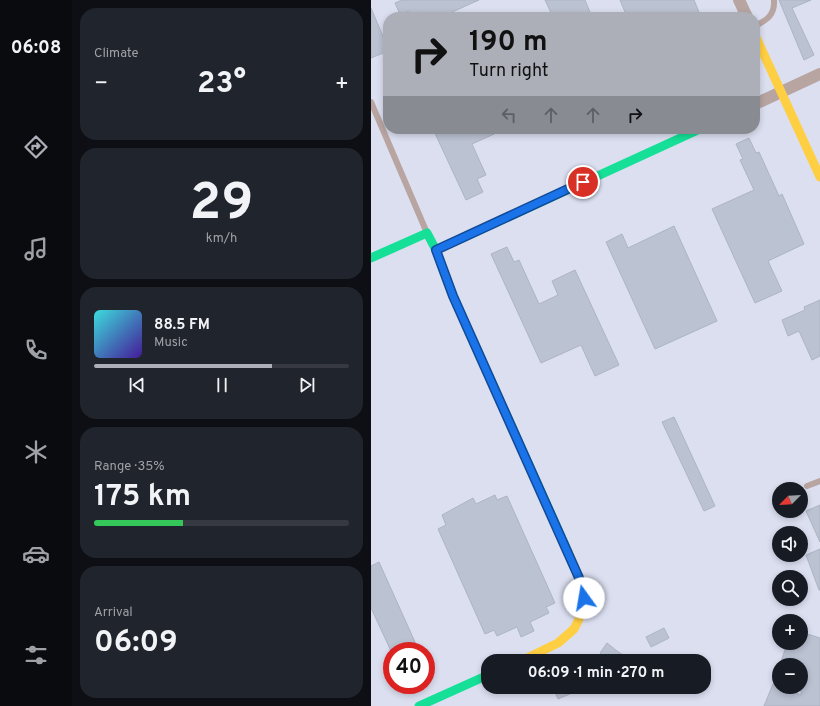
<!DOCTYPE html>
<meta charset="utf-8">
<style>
:root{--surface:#171b24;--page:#20242c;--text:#f1f3f6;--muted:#9ea1a6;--line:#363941;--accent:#acaeb8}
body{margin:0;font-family:Overpass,sans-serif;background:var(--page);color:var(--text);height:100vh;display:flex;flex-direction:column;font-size:15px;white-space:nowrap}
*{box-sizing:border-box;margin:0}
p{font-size:13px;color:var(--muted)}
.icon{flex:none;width:22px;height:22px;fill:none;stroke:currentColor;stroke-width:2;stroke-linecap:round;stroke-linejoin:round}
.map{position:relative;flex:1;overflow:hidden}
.side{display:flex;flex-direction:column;gap:8px;padding:8px;background:#0d0f14;width:299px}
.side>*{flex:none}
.banner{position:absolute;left:12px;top:12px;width:377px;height:122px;border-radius:16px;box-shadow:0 2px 6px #0003;background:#acaeb8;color:#111;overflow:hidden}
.needle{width:26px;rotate:246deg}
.buttons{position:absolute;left:401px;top:482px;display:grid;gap:8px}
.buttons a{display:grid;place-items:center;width:36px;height:36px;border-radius:50%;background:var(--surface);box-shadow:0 2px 6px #0003;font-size:20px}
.speed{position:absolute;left:12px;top:642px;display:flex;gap:8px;font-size:20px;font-weight:700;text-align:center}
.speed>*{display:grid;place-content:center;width:52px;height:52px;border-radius:50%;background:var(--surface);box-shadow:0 2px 6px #0003;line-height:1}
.speed .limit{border:6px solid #d22;background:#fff;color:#111}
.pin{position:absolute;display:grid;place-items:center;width:34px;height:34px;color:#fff;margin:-17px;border:2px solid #fff;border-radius:50%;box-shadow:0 1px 4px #0007}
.me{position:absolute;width:44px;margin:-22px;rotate:347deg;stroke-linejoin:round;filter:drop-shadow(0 0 3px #0008)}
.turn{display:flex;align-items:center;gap:14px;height:84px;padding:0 20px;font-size:18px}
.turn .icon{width:52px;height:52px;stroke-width:2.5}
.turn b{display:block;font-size:28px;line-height:34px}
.lanes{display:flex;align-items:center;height:38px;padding:0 20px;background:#0003;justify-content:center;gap:20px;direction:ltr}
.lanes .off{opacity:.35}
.big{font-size:30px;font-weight:700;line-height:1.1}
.side .widget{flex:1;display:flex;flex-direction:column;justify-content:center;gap:6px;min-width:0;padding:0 14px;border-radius:16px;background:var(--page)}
.side .dial{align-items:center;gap:0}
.dial b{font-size:52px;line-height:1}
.song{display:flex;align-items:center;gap:12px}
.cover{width:48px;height:48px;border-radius:6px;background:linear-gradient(135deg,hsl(180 70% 55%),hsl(260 70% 35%))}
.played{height:4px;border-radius:2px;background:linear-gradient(90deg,var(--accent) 70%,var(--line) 70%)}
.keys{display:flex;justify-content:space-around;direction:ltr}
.heat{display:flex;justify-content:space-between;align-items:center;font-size:22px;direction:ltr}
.charge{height:6px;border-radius:3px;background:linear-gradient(90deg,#34c759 35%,var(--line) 0)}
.trip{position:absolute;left:110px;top:654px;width:230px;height:40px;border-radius:16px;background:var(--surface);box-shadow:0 2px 6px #0003;font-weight:700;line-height:40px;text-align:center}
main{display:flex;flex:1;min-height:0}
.tab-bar{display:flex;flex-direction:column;width:72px;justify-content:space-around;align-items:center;background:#090b0e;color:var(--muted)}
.tab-bar .icon{width:28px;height:28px}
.tab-bar .selected{color:var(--accent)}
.tab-bar b{font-size:18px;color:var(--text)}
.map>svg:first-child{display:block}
.building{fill:#bbc2d2;stroke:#adb4c4}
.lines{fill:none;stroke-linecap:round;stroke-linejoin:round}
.lane{stroke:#b8a5a2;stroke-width:6}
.street{stroke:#b8a5a2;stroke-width:12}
.fast{stroke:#16e098;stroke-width:9}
.slow{stroke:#ffcf43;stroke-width:9}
.route-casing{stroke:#114b97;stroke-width:10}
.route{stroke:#1a73e8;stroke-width:7}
</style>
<main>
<nav class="tab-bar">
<b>06:08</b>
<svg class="icon selected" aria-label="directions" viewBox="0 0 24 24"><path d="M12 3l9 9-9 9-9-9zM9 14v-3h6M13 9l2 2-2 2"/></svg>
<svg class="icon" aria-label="music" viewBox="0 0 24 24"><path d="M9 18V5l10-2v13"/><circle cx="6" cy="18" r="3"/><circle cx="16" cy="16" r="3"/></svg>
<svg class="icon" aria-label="phone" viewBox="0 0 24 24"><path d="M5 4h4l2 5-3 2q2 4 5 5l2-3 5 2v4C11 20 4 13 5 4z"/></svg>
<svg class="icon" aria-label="climate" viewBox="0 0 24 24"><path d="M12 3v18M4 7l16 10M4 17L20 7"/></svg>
<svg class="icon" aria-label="car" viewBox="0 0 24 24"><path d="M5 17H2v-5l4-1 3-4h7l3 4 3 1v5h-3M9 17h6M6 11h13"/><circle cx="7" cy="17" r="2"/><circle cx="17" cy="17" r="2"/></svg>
<svg class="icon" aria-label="filters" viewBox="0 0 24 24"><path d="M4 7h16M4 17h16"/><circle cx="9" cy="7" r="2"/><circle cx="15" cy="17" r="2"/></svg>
</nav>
<section class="side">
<div class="widget"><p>Climate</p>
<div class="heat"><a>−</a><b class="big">23°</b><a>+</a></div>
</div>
<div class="widget dial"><b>29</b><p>km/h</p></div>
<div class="widget">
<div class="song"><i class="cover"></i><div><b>88.5 FM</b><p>Music</p></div></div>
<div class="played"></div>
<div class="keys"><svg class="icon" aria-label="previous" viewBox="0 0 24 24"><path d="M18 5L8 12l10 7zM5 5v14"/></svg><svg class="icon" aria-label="pause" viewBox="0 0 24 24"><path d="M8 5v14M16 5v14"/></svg><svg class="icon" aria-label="next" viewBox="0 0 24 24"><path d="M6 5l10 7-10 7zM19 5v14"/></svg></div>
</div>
<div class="widget"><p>Range · 35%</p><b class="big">175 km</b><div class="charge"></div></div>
<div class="widget"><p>Arrival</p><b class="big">06:09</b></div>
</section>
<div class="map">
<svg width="449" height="706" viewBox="0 0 449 706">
<rect width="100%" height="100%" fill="#dbdff0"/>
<path class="building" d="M31,0H108L70,17H54L52,12L41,17L38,11L29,14L24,3Z
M174,0H214L221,17H182Z
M249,0H323L330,17H256Z
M408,0H440L421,8L443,55L433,60Z
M0,8L17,48V51L0,58Z
M62,129H134L101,144L115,175L106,179L112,192L95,200Z
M378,138L385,153L388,152L408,196L411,194L433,244L397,261L411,291L384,303L341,209L383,190L369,160L372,159L365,144Z
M303,226L346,321L284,349L235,242L251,234L257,248Z
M136,247L143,262L148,260L168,304L187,295L181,281L204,270L248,365L224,376L210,345L170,363L120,254Z
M449,300V356L441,360L428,331L417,336L411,320L434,310L433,307Z
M303,417L344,506L333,511L291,422Z
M124,495L126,500L136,496L184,603L175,607L178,613L159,622L163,631L150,637L146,627L126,636L123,630L114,634L67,529L75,525L71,515L102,498L105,504Z
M449,505V542L435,511Z
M449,549V590H448L435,555Z
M8,562L48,651H20L0,608V566Z
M293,628L298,638L280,647L275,637Z
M430,632L449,638V706H393L402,684L430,695V665H409L416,643H430Z
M236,643L246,651L261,661H241L229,653Z
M182,687H215L187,699Z"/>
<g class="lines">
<path class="lane" d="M384,26C396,20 404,15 403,0
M0,102L56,233
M436,486L449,481"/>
<path class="street" d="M368,0L376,17
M384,104L449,74"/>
<path class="fast" d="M65,250L329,129
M0,258L56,233L65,250L82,296L197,552
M48,706L117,675"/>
<path class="slow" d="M384,35L449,177
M150,661L187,643L203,629L208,619L213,589L197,552"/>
</g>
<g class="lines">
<defs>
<path id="route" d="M212,182L65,250L82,296L213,589V598"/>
</defs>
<use href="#route" class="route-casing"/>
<use href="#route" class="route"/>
</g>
</svg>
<div class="buttons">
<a><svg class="needle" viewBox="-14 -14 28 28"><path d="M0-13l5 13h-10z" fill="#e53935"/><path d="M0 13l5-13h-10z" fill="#9ea1a6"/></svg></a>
<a><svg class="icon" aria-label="sound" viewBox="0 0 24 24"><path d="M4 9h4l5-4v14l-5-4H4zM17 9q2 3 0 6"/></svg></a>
<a><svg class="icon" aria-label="search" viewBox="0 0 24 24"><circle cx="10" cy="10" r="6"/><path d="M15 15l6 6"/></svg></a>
<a>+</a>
<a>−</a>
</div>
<div class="speed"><div class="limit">40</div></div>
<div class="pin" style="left:212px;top:182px;background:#d93025"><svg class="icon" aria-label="arrive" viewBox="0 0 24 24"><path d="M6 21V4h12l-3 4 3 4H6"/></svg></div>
<svg class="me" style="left:213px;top:598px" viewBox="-20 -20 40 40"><circle r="19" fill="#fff"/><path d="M0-13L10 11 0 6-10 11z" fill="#1a73e8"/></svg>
<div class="trip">06:09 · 1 min · 270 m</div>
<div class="banner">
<div class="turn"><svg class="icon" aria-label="right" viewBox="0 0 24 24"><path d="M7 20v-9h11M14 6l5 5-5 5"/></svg><div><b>190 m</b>Turn right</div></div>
<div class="lanes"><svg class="icon off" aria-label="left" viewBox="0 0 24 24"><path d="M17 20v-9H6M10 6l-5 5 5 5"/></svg><svg class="icon off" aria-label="ahead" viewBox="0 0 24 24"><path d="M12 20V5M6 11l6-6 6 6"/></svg><svg class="icon off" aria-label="ahead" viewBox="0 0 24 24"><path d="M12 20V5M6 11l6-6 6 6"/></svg><svg class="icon" aria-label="right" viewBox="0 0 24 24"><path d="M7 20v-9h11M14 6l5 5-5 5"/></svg></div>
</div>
</div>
</main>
